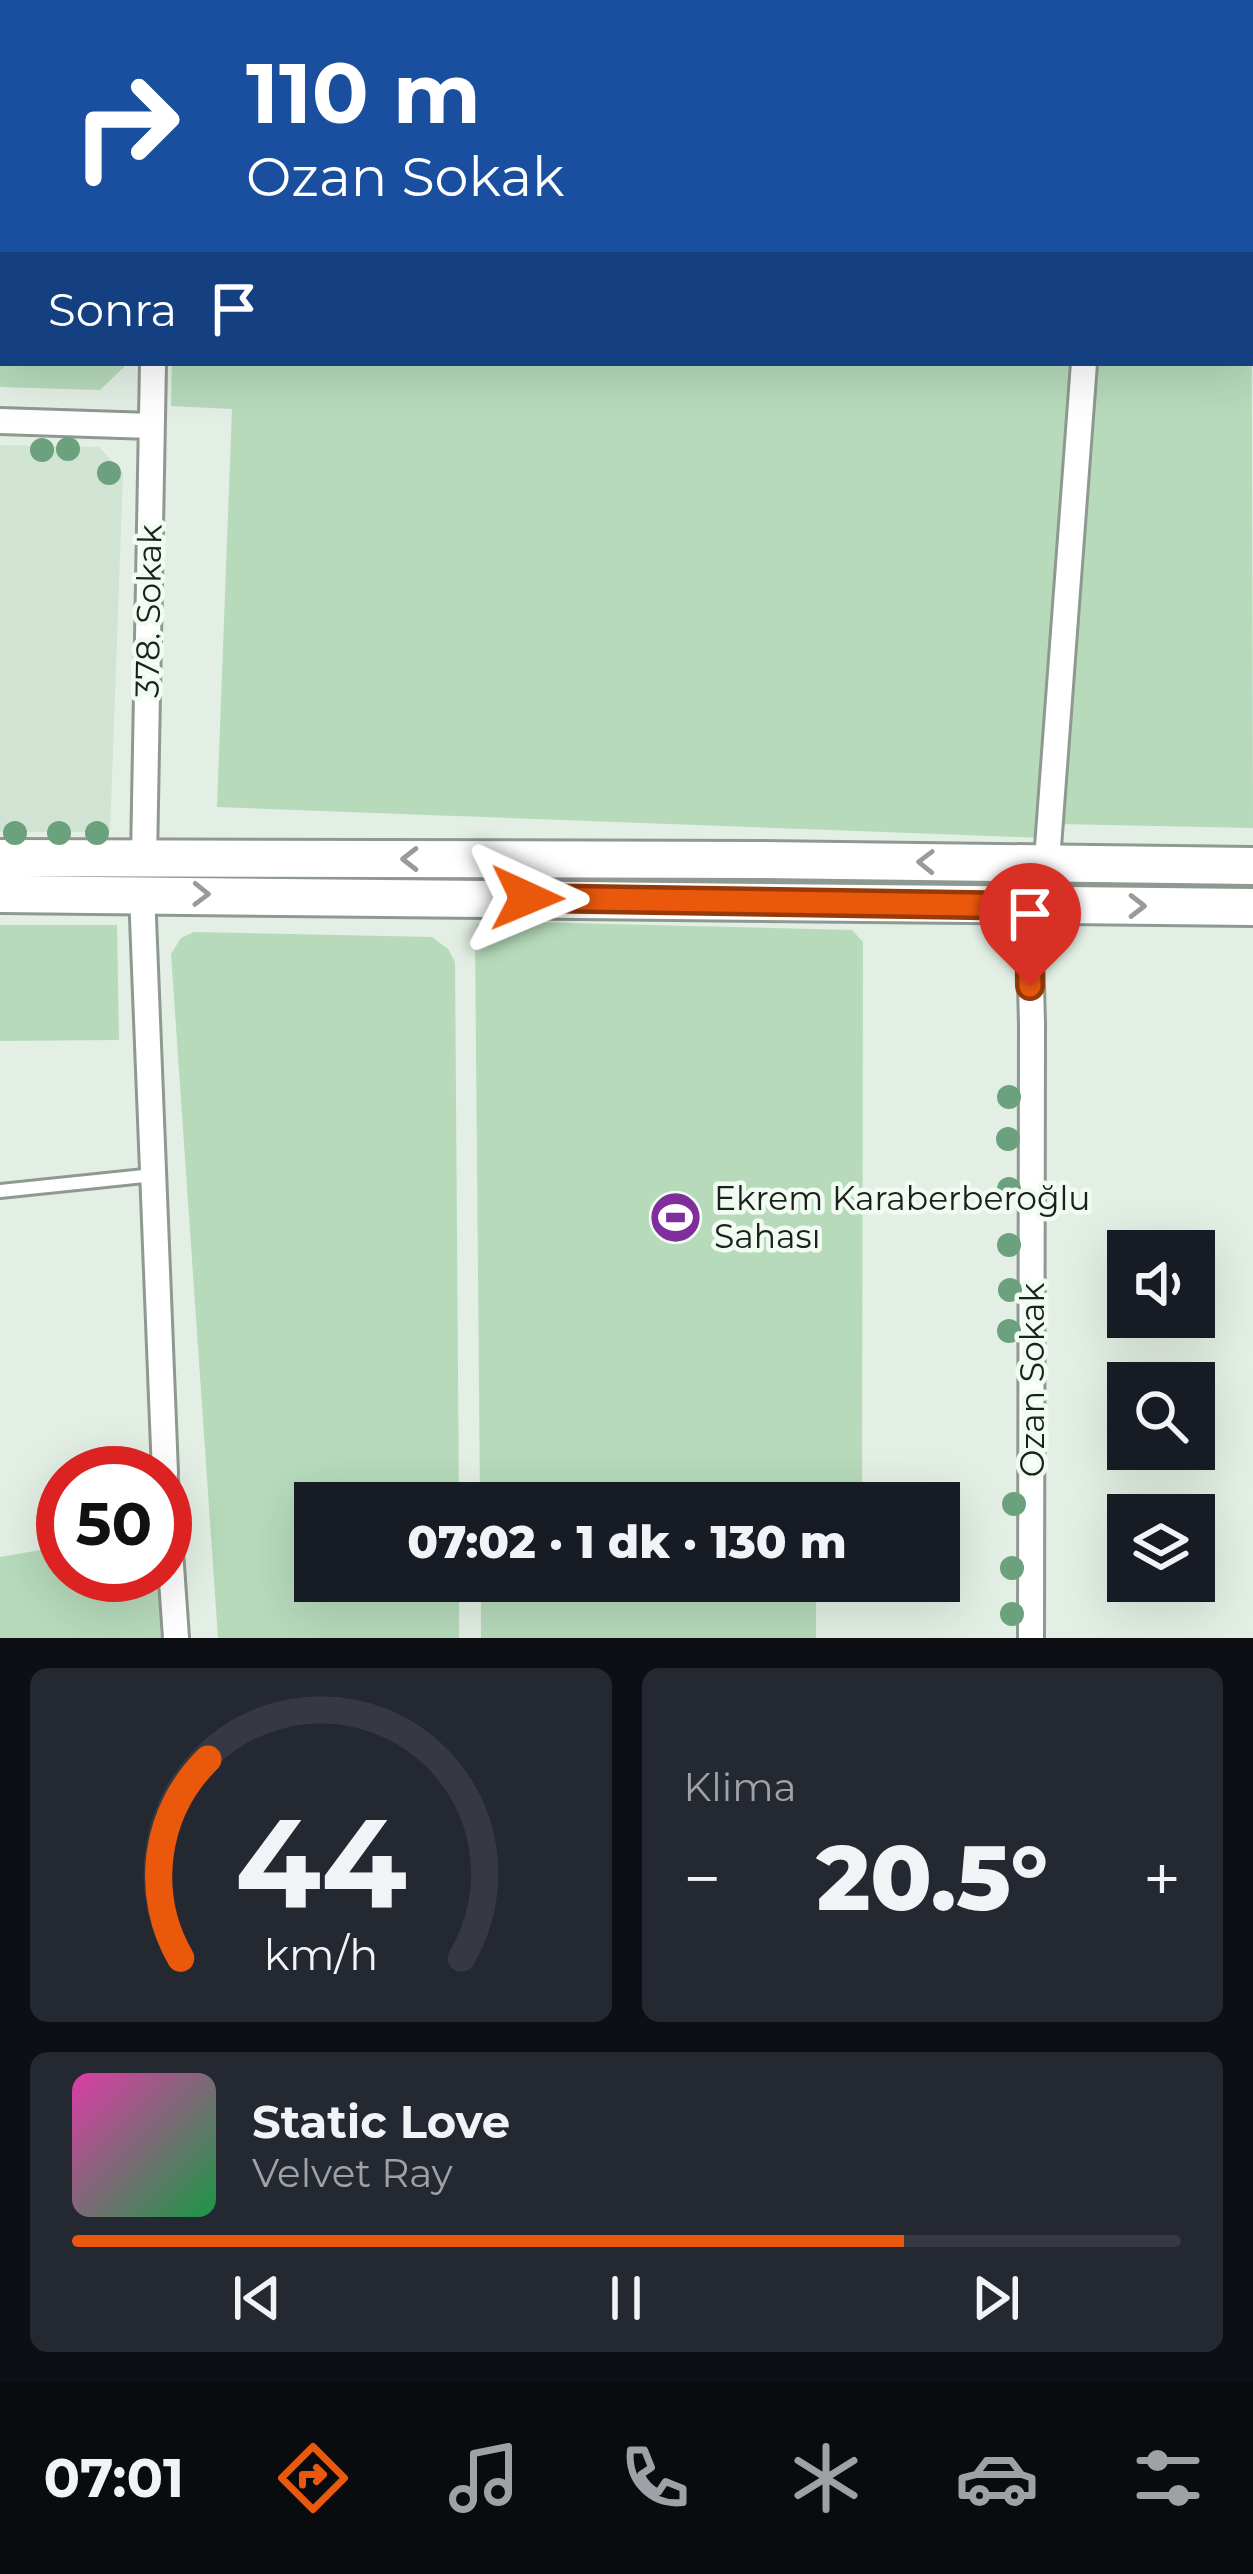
<!DOCTYPE html>
<html lang="tr">
<meta charset="utf-8">
<style>
:root{--surface:#171b24;--page:#242831;--text:#f1f3f6;--muted:#9ea1a6;--line:#363941;--accent:#ea580c}
body{margin:0;font-family:Montserrat,sans-serif;background:var(--page);color:var(--text);height:100vh;display:flex;flex-direction:column;font-size:45px;white-space:nowrap}
*{box-sizing:border-box;margin:0}
p{font-size:39px;color:var(--muted)}
.icon{flex:none;width:66px;height:66px;fill:none;stroke:currentColor;stroke-width:2;stroke-linecap:round;stroke-linejoin:round}
.map{position:relative;height:1638px;overflow:hidden}
.side{display:flex;flex-direction:column;gap:30px;padding:30px;background:#0d0f14;flex:1}
.side>*{flex:none}
.hud{position:absolute;left:0px;top:0px;width:1254px;height:366px;box-shadow:0 12px 48px #0002;background:#1a4fa0;color:#fff;overflow:hidden}
.tools{position:absolute;left:1107px;top:1230px;display:grid;gap:24px}
.tools a{display:grid;place-items:center;width:108px;height:108px;border-radius:0px;background:var(--surface);box-shadow:0 12px 48px #0002;font-size:60px}
.speed{position:absolute;left:36px;top:1446px;display:flex;gap:24px;font-size:60px;font-weight:700;text-align:center}
.speed>*{display:grid;place-content:center;width:156px;height:156px;border-radius:50%;background:var(--surface);box-shadow:0 12px 48px #0002;line-height:1}
.speed .limit{border:18px solid #d22;background:#fff;color:#111}
.pin{position:absolute;display:grid;place-items:center;width:102px;height:102px;color:#fff;margin:-123px -51px;border-radius:50% 50% 50% 0;rotate:-45deg;box-shadow:0 0 12px #0007}
.pin .icon{rotate:45deg}
.me{position:absolute;width:132px;margin:-66px;rotate:91deg;stroke-linejoin:round;filter:drop-shadow(0 0 9px #0008)}
.turn{display:flex;align-items:center;gap:42px;height:252px;padding:0 48px;font-size:54px}
.turn .icon{width:156px;height:156px;stroke-width:2.5}
.turn b{display:block;font-size:84px;line-height:102px}
.then{display:flex;align-items:center;height:114px;padding:0 48px;background:#0003;gap:24px;font-size:45px}
.big{font-size:90px;font-weight:800;line-height:1.1}
.side .card{flex:1;display:flex;flex-direction:column;justify-content:center;gap:18px;min-width:0;padding:0 42px;border-radius:18px;background:var(--page)}
.side .dial{align-items:center;gap:0}
.dial svg{height:312px;overflow:visible;fill:none;stroke:var(--line);stroke-width:7;stroke-linecap:round;text-anchor:middle}
.dial text{fill:var(--text);stroke:none}
.song{display:flex;align-items:center;gap:36px}
.cover{width:144px;height:144px;border-radius:18px;background:linear-gradient(135deg,hsl(320 70% 55%),hsl(140 70% 35%))}
.played{height:12px;border-radius:6px;background:linear-gradient(90deg,var(--accent) 75%,var(--line) 75%)}
.keys{display:flex;justify-content:space-around;direction:ltr}
.heat{display:flex;justify-content:space-between;align-items:center;font-size:66px;direction:ltr}
.side .tiles{flex:1;display:grid;gap:30px;grid-template-columns:1fr 1fr}
.card:last-child{grid-column:span 2}
.trip{position:absolute;left:294px;top:1482px;width:666px;height:120px;border-radius:0px;background:var(--surface);box-shadow:0 12px 48px #0002;font-weight:800;line-height:120px;text-align:center}
.menu{display:flex;height:192px;justify-content:space-around;align-items:center;background:#090b0e;color:var(--muted)}
.menu .icon{width:84px;height:84px}
.menu .selected{color:var(--accent)}
.menu b{font-size:54px;color:var(--text)}
.map>svg:first-child{display:block}
.built{fill:#d1e3d3}
.green{fill:#b7dabb}
.lines{fill:none;stroke-linecap:round;stroke-linejoin:round}
.service-casing{stroke:#8e998f;stroke-width:18}
.minor-casing{stroke:#8e998f;stroke-width:30}
.secondary-casing{stroke:#8e998f;stroke-width:42}
.path{stroke:#7d857e;stroke-width:6;stroke-dasharray:6 9;stroke-linecap:butt}
.service{stroke:#fff;stroke-width:12}
.minor{stroke:#fff;stroke-width:24}
.secondary{stroke:#fff;stroke-width:36}
.tree{fill:#6ca17d}
.oneway{stroke:#999b99}
.route-casing{stroke:#983908;stroke-width:30}
.route{stroke:#ea580c;stroke-width:21}
.labels{text-anchor:middle;stroke-width:9;stroke-linejoin:round;paint-order:stroke}
.street-label{font-size:33px;fill:#1c201c;stroke:#f0fcf1}
.poi-label{font-size:33px;fill:#1c201c;stroke:#f0fcf1;text-anchor:start}
</style>
<div class="map">
<svg width="1253" height="1638" viewBox="0 0 1253 1638">
<rect width="100%" height="100%" fill="#e3efe4"/>
<path class="built" d="M0,445L99,447L123,473L110,832H0Z"/>
<path class="green" d="M1251,91L1253,828L1058,824L1098,363H1251Z
M0,358H3V363H124V367L100,390L0,387Z
M172,363H1075L1046,838L217,807L232,409L171,406Z
M484,921L852,930L863,942L862,1503H480L475,935L477,925Z
M0,925H117L119,1040L0,1041Z
M194,932L432,937L448,949L455,962L459,1503H315V1581H459V1638H218L171,954L181,938Z
M63,1546V1575H158L161,1638H0V1557Z
M481,1581H816V1638H481Z"/>
<g class="lines">
<defs>
<path id="service" d="M0,1191L154,1175"/>
<path id="minor" d="M164,3L165,0
M0,421L151,426
M144,859L153,363
M1051,863L1048,847L1084,363
M142,893L165,1473
M1029,906L1032,1024L1031,1638
M165,1479L176,1638"/>
<path id="secondary" d="M598,0L635,3
M1158,0L1202,3
M1251,6H1253
M1251,54H1253
M0,858L762,860L1253,866
M0,894L1253,907"/>
</defs>
<use href="#service" class="service-casing"/>
<use href="#minor" class="minor-casing"/>
<use href="#secondary" class="secondary-casing"/>
<path class="path" d="M0,64L3,65
M0,169H3
M0,266L3,268"/>
<use href="#service" class="service"/>
<use href="#minor" class="minor"/>
<use href="#secondary" class="secondary"/>
</g>
<g class="tree">
<circle cx="68" cy="449" r="12"/>
<circle cx="42" cy="450" r="12"/>
<circle cx="109" cy="473" r="12"/>
<circle cx="15" cy="833" r="12"/>
<circle cx="59" cy="833" r="12"/>
<circle cx="97" cy="833" r="12"/>
<circle cx="1009" cy="1097" r="12"/>
<circle cx="1008" cy="1139" r="12"/>
<circle cx="1009" cy="1189" r="12"/>
<circle cx="1009" cy="1245" r="12"/>
<circle cx="1010" cy="1290" r="12"/>
<circle cx="1009" cy="1331" r="12"/>
<circle cx="1014" cy="1504" r="12"/>
<circle cx="1012" cy="1568" r="12"/>
<circle cx="1012" cy="1614" r="12"/>
</g>
<defs><path id="oneway-chevron" d="M-2-3.5L2.5 0L-2 3.5" fill="none" stroke-width="1.6" stroke-linecap="round" stroke-linejoin="round" transform="scale(3)"/></defs>
<g class="oneway">
<use href="#oneway-chevron" transform="translate(410 859) rotate(-180)"/>
<use href="#oneway-chevron" transform="translate(926 862) rotate(-179)"/>
<use href="#oneway-chevron" transform="translate(201 894) rotate(1)"/>
<use href="#oneway-chevron" transform="translate(1137 906)"/>
</g>
<g class="lines">
<defs>
<path id="route" d="M527,898L1029,906L1030,986"/>
</defs>
<use href="#route" class="route-casing"/>
<use href="#route" class="route"/>
</g>
<defs>
<symbol id="stadium-disc" viewBox="-11 -11 22 22"><circle r="9.5" fill="#812e9d" stroke="#f0fcf1"/><path d="M0-5a6.5 5 0 1 0 0 10a6.5 5 0 1 0 0-10ZM-3.5-1.8h7v3.6h-7Z" fill="#fff"/></symbol>
</defs>
<g fill-rule="evenodd">
<use href="#stadium-disc" x="646" y="1188" width="59" height="59"/>
</g>
<g class="labels">
<g class="street-label">
<text transform="translate(148 611) rotate(-89)" y="12">378. Sokak</text>
<text transform="translate(1032 1380) rotate(-90)" y="12">Ozan Sokak</text>
</g>
<g class="poi-label">
<text x="714" y="1210">Ekrem Karaberberoğlu<tspan x="714" dy="38">Sahası</tspan></text>
</g>
</g>
</svg>
<div class="tools">
<a><svg class="icon" aria-label="sound" viewBox="0 0 24 24"><path d="M4 9h4l5-4v14l-5-4H4zM17 9q2 3 0 6"/></svg></a>
<a><svg class="icon" aria-label="search" viewBox="0 0 24 24"><circle cx="10" cy="10" r="6"/><path d="M15 15l6 6"/></svg></a>
<a><svg class="icon" aria-label="layers" viewBox="0 0 24 24"><path d="M12 4l9 5-9 5-9-5zM3 14l9 5 9-5"/></svg></a>
</div>
<div class="speed"><div class="limit">50</div></div>
<div class="pin" style="left:1030px;top:986px;background:#d93025"><svg class="icon" aria-label="arrive" viewBox="0 0 24 24"><path d="M6 21V4h12l-3 4 3 4H6"/></svg></div>
<svg class="me" style="left:527px;top:898px" viewBox="-20 -20 40 40"><path d="M0-17L14 15 0 8-14 15z" fill="#ea580c" stroke="#fff" stroke-width="4"/></svg>
<div class="trip">07:02 · 1 dk · 130 m</div>
<div class="hud">
<div class="turn"><svg class="icon" aria-label="right" viewBox="0 0 24 24"><path d="M7 20v-9h11M14 6l5 5-5 5"/></svg><div><b>110 m</b>Ozan Sokak</div></div>
<div class="then">Sonra<svg class="icon" aria-label="arrive" viewBox="0 0 24 24"><path d="M6 21V4h12l-3 4 3 4H6"/></svg></div>
</div>
</div>
<section class="side">
<div class="tiles">
<div class="card dial"><svg viewBox="0 0 100 80">
<path d="M14 69A42 42 0 1 1 86 69"/>
<path d="M14 69A42 42 0 0 1 21 18" stroke="#ea580c"/>
<text x="50" y="56" font-size="32" font-weight="700">44</text>
<text x="50" y="72" font-size="11">km/h</text>
</svg></div>
<div class="card"><p>Klima</p>
<div class="heat"><a>−</a><b class="big">20.5°</b><a>+</a></div>
</div>
<div class="card">
<div class="song"><i class="cover"></i><div><b>Static Love</b><p>Velvet Ray</p></div></div>
<div class="played"></div>
<div class="keys"><svg class="icon" aria-label="previous" viewBox="0 0 24 24"><path d="M18 5L8 12l10 7zM5 5v14"/></svg><svg class="icon" aria-label="pause" viewBox="0 0 24 24"><path d="M8 5v14M16 5v14"/></svg><svg class="icon" aria-label="next" viewBox="0 0 24 24"><path d="M6 5l10 7-10 7zM19 5v14"/></svg></div>
</div>
</div>
</section>
<nav class="menu">
<b>07:01</b>
<svg class="icon selected" aria-label="directions" viewBox="0 0 24 24"><path d="M12 3l9 9-9 9-9-9zM9 14v-3h6M13 9l2 2-2 2"/></svg>
<svg class="icon" aria-label="music" viewBox="0 0 24 24"><path d="M9 18V5l10-2v13"/><circle cx="6" cy="18" r="3"/><circle cx="16" cy="16" r="3"/></svg>
<svg class="icon" aria-label="phone" viewBox="0 0 24 24"><path d="M5 4h4l2 5-3 2q2 4 5 5l2-3 5 2v4C11 20 4 13 5 4z"/></svg>
<svg class="icon" aria-label="climate" viewBox="0 0 24 24"><path d="M12 3v18M4 7l16 10M4 17L20 7"/></svg>
<svg class="icon" aria-label="car" viewBox="0 0 24 24"><path d="M5 17H2v-5l4-1 3-4h7l3 4 3 1v5h-3M9 17h6M6 11h13"/><circle cx="7" cy="17" r="2"/><circle cx="17" cy="17" r="2"/></svg>
<svg class="icon" aria-label="filters" viewBox="0 0 24 24"><path d="M4 7h16M4 17h16"/><circle cx="9" cy="7" r="2"/><circle cx="15" cy="17" r="2"/></svg>
</nav>
